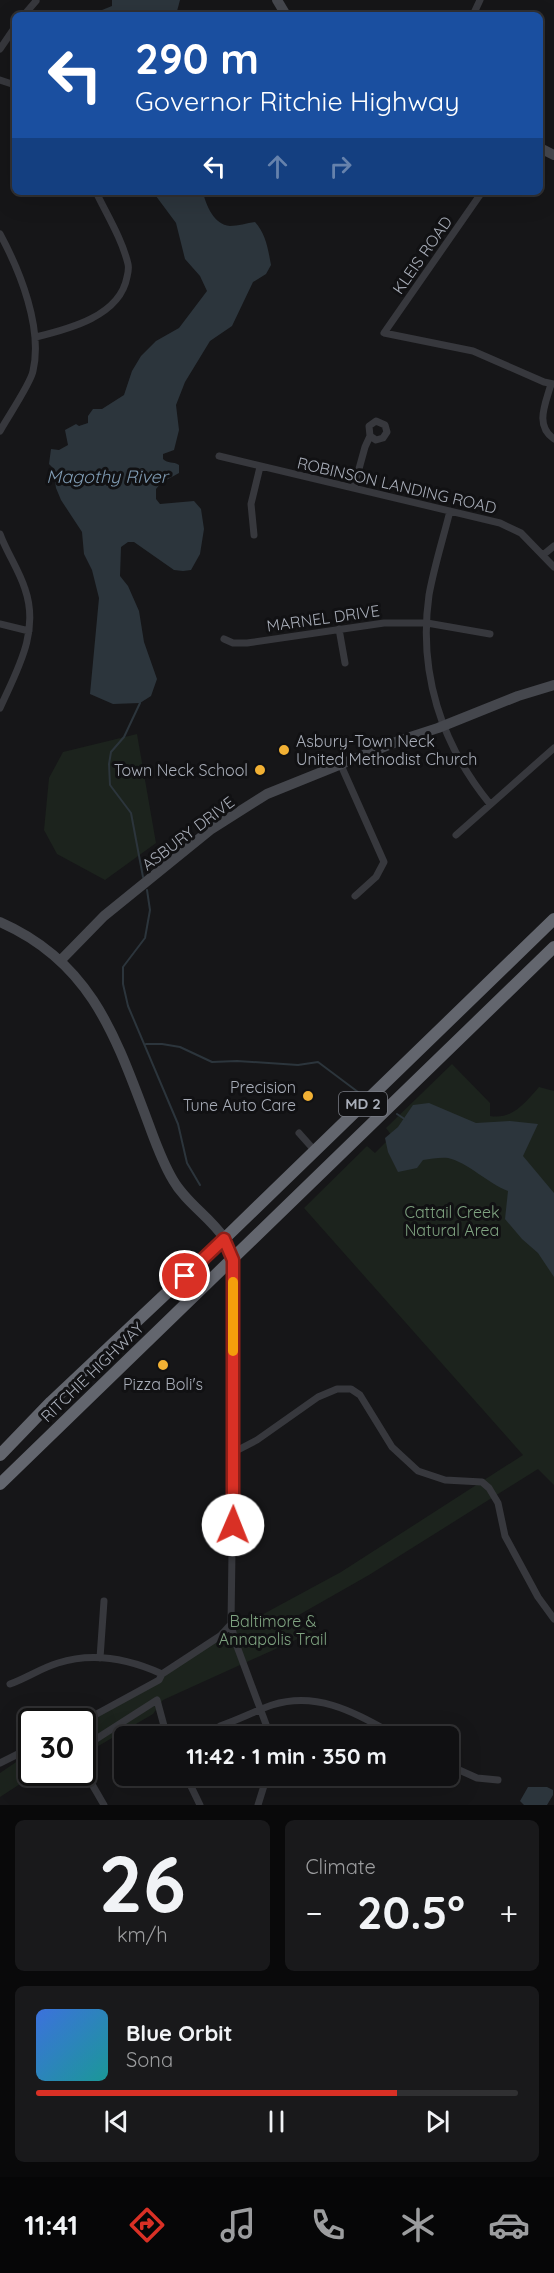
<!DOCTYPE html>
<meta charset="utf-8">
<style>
:root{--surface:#101012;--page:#19191b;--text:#f1f3f6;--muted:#9c9d9f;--line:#303032;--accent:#d93025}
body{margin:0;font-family:Quicksand,sans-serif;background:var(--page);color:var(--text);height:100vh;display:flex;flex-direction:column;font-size:22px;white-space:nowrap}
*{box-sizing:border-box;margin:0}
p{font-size:20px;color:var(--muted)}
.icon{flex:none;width:33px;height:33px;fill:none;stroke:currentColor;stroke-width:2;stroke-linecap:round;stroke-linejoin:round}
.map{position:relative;height:1805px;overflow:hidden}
.drawer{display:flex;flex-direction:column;gap:15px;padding:15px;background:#09090a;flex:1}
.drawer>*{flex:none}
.banner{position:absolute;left:12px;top:12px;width:531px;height:183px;border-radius:9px;box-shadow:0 6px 24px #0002,0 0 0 2px var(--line);background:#1a4fa0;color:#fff;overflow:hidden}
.speed{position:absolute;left:18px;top:1708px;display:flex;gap:12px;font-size:30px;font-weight:700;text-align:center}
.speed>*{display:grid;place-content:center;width:78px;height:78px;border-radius:50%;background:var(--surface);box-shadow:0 6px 24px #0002,0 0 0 2px var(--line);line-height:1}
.speed .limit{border:3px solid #111;border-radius:9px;background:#fff;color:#111}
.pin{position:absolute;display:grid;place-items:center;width:51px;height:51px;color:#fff;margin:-26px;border:3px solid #fff;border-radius:50%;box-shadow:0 2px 6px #0007}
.me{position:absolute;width:66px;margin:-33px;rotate:1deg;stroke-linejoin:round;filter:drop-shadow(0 0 4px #0008)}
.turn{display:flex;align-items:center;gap:21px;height:126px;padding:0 24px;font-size:27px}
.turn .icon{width:78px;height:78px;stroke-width:2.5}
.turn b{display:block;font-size:42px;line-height:51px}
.lanes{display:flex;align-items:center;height:57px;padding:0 24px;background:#0003;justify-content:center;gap:30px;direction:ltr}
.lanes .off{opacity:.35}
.big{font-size:45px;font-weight:800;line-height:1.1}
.drawer .widget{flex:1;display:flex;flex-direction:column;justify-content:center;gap:9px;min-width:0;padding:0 21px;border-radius:9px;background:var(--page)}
.drawer .dial{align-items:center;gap:0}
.dial b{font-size:78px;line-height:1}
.song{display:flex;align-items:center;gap:18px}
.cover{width:72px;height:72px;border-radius:9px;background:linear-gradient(135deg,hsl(220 70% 55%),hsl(180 70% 35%))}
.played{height:6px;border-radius:3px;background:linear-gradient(90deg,var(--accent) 75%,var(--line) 75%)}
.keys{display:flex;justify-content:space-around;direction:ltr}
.heat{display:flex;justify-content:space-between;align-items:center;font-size:33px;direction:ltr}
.drawer .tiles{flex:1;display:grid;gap:15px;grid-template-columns:1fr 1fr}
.widget:last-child{grid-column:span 2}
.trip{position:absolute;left:114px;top:1726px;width:345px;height:60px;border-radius:9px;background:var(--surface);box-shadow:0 6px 24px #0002,0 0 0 2px var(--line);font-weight:800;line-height:60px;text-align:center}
.tab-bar{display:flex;height:96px;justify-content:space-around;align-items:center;background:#060607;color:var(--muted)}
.tab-bar .icon{width:42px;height:42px}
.tab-bar .current{color:var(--accent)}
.tab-bar b{font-size:27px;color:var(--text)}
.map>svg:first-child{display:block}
.green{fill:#1c231d}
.water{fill:#2c353c}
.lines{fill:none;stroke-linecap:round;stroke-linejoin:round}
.stream{stroke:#2c353c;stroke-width:2}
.street{stroke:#37383d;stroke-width:7}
.secondary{stroke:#45474d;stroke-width:10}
.highway{stroke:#63666e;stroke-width:12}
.route-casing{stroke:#8d1f18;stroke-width:15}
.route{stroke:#d93025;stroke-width:10}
.slow{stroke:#f59e0b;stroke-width:10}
.poi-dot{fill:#f2b134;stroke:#111113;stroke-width:2}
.labels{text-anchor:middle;stroke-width:6;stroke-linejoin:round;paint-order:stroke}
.shield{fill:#111113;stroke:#7b7e86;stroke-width:1.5}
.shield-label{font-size:15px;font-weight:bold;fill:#a8adb8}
.street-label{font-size:16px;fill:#a8adb8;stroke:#111113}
.poi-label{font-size:16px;fill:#a8adb8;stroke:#111113;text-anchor:end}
.park-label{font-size:16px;fill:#7fa381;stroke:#111113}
.water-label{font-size:18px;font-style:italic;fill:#7f9bb3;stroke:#111113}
</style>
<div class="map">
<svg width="554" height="1805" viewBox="0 0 554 1805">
<rect width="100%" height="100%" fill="#161618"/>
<path class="green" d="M137,734L156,843L105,880L57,854L44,830L49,778L63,752Z
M452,1064L490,1103V1116C512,1120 525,1103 539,1087L554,1091V1485L538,1469L369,1575L290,1620L313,1632L163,1700L153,1714L83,1755L82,1722L256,1618L341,1572L523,1455L304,1208L367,1146L375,1153L392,1136L386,1128Z
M31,1752L32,1773H37L0,1797V1773Z"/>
<path class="water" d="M112,0H180L176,15H99L102,10L112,6Z
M153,192H203C206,205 214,225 230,226C238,226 247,223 255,222C266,234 268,249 271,265L266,274L253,282L232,326L210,341L185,382L176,405L179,430L174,450L163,454V459C168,464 173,461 179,465V473L161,483L156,489V499L160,504L194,501L201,509L204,529L200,554L191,570L183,571L174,570L134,542H128L121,547L120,576L128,586L139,611L144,642L157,679L151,696L140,703L113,704L90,694L99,598L92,570L84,554L82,532L61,500L56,488L53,468L49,464L51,449L59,450L68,445L65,430L76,424L79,426L88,423V416L93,409H102L124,395L132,371L141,356L156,341L179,328L207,291L200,276L185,259L176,223Z
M429,1103L476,1123L510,1121L538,1124L523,1156L554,1193V1277L538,1253L522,1239L505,1219L508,1191C489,1184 467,1162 448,1158C440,1157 431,1159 423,1160L417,1168L398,1172L388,1152L385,1138L398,1127L413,1105Z
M528,1787H547L553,1790V1795L547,1805H524L520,1801Z"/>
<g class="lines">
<path class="stream" d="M140,703L124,737L111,752L109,764L110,785L131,813L143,877
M147,890L150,910L145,938L123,967V984L128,1006L178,1124L187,1163L200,1185
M146,1044H162L180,1047L212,1062L237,1061L298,1065L318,1062L358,1092
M397,1114L406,1120"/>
<path class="street" d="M24,15L36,1
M473,15L480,0
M0,49L15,27
M0,80L15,85
M482,192L384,333L473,351L544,382L554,384
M0,234C20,271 43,328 33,371C31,383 7,418 0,431
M36,337C69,329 120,316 127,277C128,273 129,268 128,264C122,239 107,215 96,192
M551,384C546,403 534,425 554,439
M219,456L500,523L521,533L554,567
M354,487L365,447L370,436L369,426L376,421L385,425L387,432L383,438L376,440L370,436
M450,511C443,539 434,567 429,595C418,672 441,744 490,804
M0,534C7,553 19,570 25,589C40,632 17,670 0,708
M254,535L251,504L260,467
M543,555L554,546
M0,624L29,631
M339,629L345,663
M224,639L233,643H247L384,623H427L490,634
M340,763L384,862L376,877L355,896
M456,835L554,748
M299,1133L315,1151
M233,1260L234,1406L231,1624L235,1641L267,1727L269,1737
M234,1452L257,1440L318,1397L337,1389H351L360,1395L392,1447L418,1471L445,1480L482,1482L489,1488L498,1503L505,1536L538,1597L554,1619
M100,1658L104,1601
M10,1684C27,1678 41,1668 58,1663C93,1652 129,1659 162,1674
M82,1722L159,1680L162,1674L220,1636L231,1624
M220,1726C238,1720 255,1711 272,1705C320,1690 358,1715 399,1737
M82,1748L157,1700L167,1737
M0,1763L32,1747
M448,1765L477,1778L498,1780
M82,1767L104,1805
M35,1775L39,1773
M186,1776L200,1805
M258,1805L267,1776"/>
<path class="secondary" d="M277,0L286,15
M540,148L554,155
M0,922C89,961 114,1032 146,1117C154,1138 161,1160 173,1180C186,1203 210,1217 224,1238C228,1244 230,1253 233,1260
M61,960L104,916L210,830L267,794L401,740L438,728L518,696L554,685"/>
<path class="highway" d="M0,1455L51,1402L224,1239L554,919
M0,1484L554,947"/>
</g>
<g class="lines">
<defs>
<path id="route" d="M185,1276L224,1239L233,1260V1525"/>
</defs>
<use href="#route" class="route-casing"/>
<use href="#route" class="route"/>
<path class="slow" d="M233,1282V1351"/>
</g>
<g class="poi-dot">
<circle cx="284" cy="750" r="6"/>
<circle cx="260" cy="770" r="6"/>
<circle cx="308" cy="1096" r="6"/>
<circle cx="163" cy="1365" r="6"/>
</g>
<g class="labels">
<rect class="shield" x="339" y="1092" width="48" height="24" rx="4.5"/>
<g class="shield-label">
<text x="363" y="1109">MD 2</text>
</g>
<g class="street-label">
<text transform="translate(422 255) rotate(-55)" y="6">KLEIS ROAD</text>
<text transform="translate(397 485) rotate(13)" y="6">ROBINSON LANDING ROAD</text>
<text transform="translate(323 618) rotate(-8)" y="6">MARNEL DRIVE</text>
<text transform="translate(188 833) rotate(-37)" y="6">ASBURY DRIVE</text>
<text transform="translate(92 1372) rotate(-44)" y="6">RITCHIE HIGHWAY</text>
</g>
<g class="poi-label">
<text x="296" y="747" text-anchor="start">Asbury-Town Neck<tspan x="296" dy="18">United Methodist Church</tspan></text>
<text x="248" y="776">Town Neck School</text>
<text x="296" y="1093">Precision<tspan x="296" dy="18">Tune Auto Care</tspan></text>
<text x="163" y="1390" text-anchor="middle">Pizza Boli's</text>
</g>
<g class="park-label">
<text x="452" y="1218">Cattail Creek<tspan x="452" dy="18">Natural Area</tspan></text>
<text x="273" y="1627">Baltimore &amp;<tspan x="273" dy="18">Annapolis Trail</tspan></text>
</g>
<g class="water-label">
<text x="107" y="483">Magothy River</text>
</g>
</g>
</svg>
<div class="speed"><div class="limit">30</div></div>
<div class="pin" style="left:185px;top:1276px;background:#d93025"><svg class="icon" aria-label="arrive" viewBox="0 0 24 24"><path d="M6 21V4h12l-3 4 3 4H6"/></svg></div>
<svg class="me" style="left:233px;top:1525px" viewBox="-20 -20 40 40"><circle r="19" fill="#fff"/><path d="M0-13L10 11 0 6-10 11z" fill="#d93025"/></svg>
<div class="trip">11:42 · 1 min · 350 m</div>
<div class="banner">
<div class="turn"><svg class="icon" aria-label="left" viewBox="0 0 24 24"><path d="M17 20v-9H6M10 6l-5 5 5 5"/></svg><div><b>290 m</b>Governor Ritchie Highway</div></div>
<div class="lanes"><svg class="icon" aria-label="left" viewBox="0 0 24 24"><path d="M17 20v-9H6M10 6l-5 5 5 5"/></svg><svg class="icon off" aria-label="ahead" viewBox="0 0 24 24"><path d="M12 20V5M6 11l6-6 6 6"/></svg><svg class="icon off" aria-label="right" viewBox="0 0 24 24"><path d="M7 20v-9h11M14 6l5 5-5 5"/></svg></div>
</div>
</div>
<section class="drawer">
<div class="tiles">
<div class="widget dial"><b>26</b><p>km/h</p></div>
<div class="widget"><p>Climate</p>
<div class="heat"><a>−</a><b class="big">20.5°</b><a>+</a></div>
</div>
<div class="widget">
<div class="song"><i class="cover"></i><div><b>Blue Orbit</b><p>Sona</p></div></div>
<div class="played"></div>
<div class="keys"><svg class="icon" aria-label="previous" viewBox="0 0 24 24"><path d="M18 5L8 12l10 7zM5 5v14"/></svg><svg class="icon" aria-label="pause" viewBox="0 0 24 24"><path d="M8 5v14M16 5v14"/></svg><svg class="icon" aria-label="next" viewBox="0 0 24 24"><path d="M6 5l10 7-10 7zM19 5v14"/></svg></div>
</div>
</div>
</section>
<nav class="tab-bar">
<b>11:41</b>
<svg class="icon current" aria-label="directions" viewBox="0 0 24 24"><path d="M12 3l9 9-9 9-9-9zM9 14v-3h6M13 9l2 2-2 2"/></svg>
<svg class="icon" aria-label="music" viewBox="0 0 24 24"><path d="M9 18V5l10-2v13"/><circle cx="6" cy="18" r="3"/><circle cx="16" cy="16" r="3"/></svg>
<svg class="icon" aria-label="phone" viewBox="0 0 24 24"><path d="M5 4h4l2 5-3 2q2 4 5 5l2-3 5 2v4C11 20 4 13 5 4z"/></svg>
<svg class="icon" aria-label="climate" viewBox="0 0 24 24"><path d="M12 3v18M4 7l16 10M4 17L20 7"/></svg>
<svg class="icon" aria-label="car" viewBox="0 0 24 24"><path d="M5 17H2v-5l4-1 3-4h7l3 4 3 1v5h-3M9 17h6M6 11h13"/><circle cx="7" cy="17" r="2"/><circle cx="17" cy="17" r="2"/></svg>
</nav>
